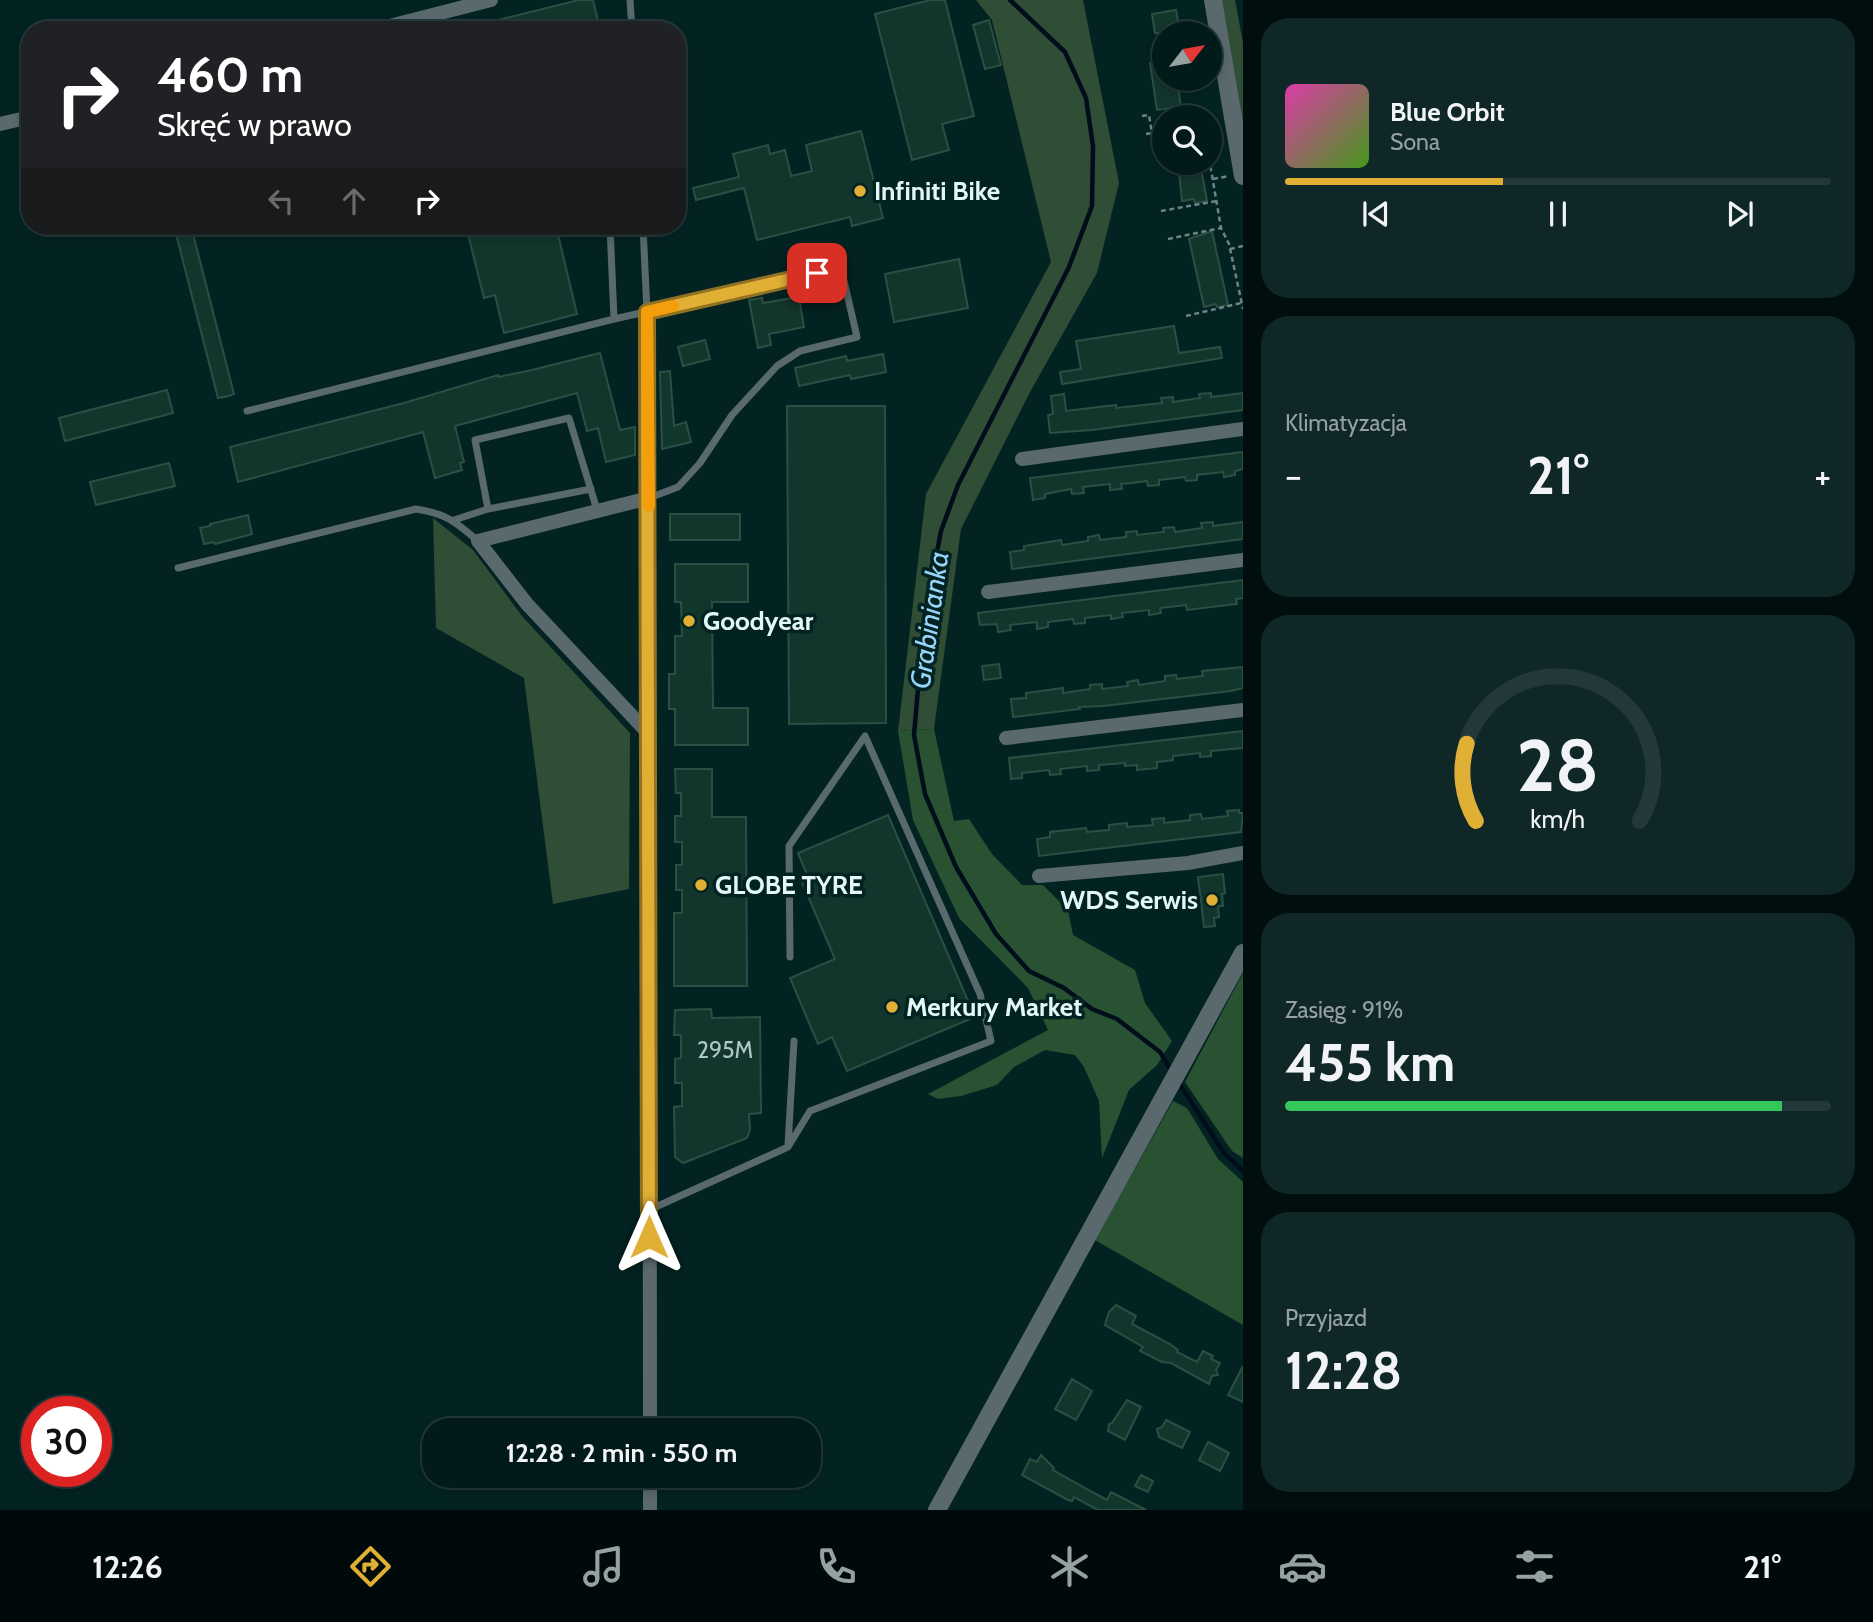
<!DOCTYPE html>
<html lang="pl">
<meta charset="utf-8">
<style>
:root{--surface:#021a1a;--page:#102727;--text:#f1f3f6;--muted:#96a1a2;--line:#233839;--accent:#dfb034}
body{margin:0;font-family:Cabin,sans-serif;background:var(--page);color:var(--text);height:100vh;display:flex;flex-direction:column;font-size:26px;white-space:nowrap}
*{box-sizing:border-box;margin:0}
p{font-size:23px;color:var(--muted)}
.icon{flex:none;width:38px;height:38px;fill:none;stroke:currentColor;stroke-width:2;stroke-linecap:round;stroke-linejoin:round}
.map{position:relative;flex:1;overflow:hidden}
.drawer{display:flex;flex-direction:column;gap:18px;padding:18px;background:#010e0e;width:630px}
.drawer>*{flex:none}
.top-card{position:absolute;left:21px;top:21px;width:665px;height:214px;border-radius:28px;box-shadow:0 4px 10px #0003,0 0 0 2px var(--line);background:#202124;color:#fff;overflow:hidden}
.needle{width:46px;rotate:59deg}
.tools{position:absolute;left:1152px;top:21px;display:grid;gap:14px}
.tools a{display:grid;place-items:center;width:70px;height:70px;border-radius:50%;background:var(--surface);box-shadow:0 4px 10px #0003,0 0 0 2px var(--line);font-size:35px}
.speed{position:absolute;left:21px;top:1396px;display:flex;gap:14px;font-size:35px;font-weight:700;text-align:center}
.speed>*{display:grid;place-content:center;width:91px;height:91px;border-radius:50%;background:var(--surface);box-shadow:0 4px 10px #0003,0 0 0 2px var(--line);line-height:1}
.speed .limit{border:10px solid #d22;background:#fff;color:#111}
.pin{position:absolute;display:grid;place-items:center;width:60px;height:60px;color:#fff;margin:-30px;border-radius:14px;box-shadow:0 4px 10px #0006}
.me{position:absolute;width:77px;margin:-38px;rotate:0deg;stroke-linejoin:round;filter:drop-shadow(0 0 5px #0008)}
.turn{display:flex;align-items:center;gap:24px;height:147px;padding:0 21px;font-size:32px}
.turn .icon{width:91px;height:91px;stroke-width:2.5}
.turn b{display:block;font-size:49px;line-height:60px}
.lanes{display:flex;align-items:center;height:66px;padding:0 21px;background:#0003;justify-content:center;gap:35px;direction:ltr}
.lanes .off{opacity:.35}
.big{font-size:52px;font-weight:700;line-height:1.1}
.drawer .card{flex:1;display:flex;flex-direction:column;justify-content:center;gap:10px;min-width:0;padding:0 24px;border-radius:28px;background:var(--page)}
.drawer .dial{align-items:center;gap:0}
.dial svg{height:182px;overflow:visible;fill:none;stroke:var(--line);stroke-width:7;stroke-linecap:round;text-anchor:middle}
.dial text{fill:var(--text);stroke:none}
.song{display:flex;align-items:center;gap:21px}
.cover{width:84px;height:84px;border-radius:10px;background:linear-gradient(135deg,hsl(320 70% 55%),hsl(100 70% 35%))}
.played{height:7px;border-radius:4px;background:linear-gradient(90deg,var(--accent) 40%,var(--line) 40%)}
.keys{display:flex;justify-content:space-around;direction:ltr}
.heat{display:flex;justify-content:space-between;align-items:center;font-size:38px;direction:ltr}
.charge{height:10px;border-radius:5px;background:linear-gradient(90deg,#34c759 91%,var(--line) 0)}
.trip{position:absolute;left:422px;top:1418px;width:399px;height:70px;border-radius:28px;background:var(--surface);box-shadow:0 4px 10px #0003,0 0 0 2px var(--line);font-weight:700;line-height:70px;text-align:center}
.dock{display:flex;height:112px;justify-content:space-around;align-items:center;background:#010a0a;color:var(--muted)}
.dock .icon{width:49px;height:49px}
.dock .on{color:var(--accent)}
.dock b{font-size:32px;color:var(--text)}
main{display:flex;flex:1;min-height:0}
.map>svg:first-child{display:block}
.green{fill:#304d36}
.forest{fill:#295233}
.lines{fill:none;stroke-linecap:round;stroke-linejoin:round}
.stream{stroke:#000e1b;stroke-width:4.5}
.building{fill:#13362c;stroke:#2c4f44;stroke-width:2}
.path{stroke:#6b8685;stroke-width:2.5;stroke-dasharray:5 3.5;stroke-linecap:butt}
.service{stroke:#59696d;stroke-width:7}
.minor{stroke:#59696d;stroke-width:14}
.tertiary{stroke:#59696d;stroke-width:18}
.route-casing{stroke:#917222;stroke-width:18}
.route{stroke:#dfb034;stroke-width:12}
.slow{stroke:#f59e0b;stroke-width:12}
.poi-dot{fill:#dfb034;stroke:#032322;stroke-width:2.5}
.labels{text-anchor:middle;stroke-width:7;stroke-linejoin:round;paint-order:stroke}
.number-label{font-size:23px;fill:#aec7c4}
.poi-label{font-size:26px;font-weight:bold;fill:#e2f7f6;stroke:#032322;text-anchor:start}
.water-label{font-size:28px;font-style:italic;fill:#97d5f9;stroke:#032322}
</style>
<main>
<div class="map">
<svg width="1243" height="1510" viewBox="0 0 1243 1510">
<rect width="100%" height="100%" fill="#032322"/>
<path class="green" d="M976,0H1083L1119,183L1097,273L1030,392L961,529L934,729L898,731L926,494L1051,262L992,20Z
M1220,0H1235L1243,43V137Z
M433,518L473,550L522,616L630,733L629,889L553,904L524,678L436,628Z"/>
<path class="forest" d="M934,729L954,821L969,819L992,854L1022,885H1043L1068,910L1073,935L1135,970L1145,1003L1172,1041L1157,1065L1129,1090L1102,1158L1099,1101L1084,1067L1075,1055L1045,1050L1014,1067L997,1085L961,1096L938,1099L928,1094L1048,1030L1028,988L959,918L913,820L898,731Z
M1243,973V1158L1232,1151L1185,1082Z
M1173,1101L1187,1108L1218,1159L1243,1182V1325L1095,1240Z"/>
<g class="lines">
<path class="stream" d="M1010,0L1065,52L1086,98L1093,146L1092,206L1069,267L958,485L941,531L924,620L914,735L925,794L956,867L996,934L1029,971L1064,988L1092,1009L1117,1019L1160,1052L1172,1072
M1179,1083L1224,1153L1243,1171"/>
</g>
<path class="building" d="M579,0H593L598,21L562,30H473V26Z
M930,0H945L974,116L942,124L949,150L912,160L875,14Z
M1176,10L1180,33H1155L1152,14Z
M989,20L1001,65L985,69L973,25Z
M1164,61V79H1177L1181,107L1157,110L1150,63Z
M861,131L883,218L852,226L850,217L757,240L744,188L696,200L693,188L739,177L733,154L768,145L770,154L785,150L791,176L812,171L806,145Z
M1178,163H1200L1207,201L1195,203L1194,199L1182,201Z
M174,226H191L234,394L229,396L218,398Z
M466,226H494L496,232L520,226H556L577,314L504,333L495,295L484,298Z
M1212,231L1228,305L1217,307L1216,304L1204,307L1189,239Z
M959,259L968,308L894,322L885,274Z
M799,297L804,327L769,334L771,345L758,348L749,300L762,298L763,303Z
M1174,326L1179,353L1220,347L1222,358L1062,384L1060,372L1081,369L1076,341Z
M705,340L710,359L683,366L678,347Z
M600,353L620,430L635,427V455L606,462L598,428L587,431L577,393L455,426L464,462L460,463L462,470L435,478L423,432L238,482L230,447L404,403L498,375V377L532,370Z
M883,354L886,372L851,379L850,375L799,386L795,368L846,356L847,361Z
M670,371L674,426L686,422L691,442L662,449L660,372Z
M167,390L173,413L65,441L59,418Z
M1211,393V397L1243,393V410L1092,430L1050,433L1048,415L1053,414L1051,396L1064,394L1066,411L1116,405V408L1162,403L1161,398L1173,397V402L1200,398L1199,394Z
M787,406H885L886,723L789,724Z
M1243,452V469L1235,471V475L1224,477L1223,472L1197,475V480L1186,481L1185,477L1159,480V485L1148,486L1147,481L1131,483L1121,484L1122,489L1110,490V484L1083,487L1084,493L1072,494L1071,489L1045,494V498L1033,500L1030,478Z
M169,463L175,486L96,505L90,482Z
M670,514H740V540H670Z
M248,515L252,534L215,544L214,542L204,544L200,528L210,526V524Z
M1213,522V526L1243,522V539L1012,569L1010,552L1024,550V546L1061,540L1062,545L1088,541V537L1099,535L1100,540L1126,537V532L1137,531V535L1164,532L1163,528L1174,527L1175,532L1202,528L1201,523Z
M675,564H748V602H712L713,708H748V745H675V709H669V674H675V636H682L681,602H675Z
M1243,580V598L1236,599L1237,604L1187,610L1186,605L1160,608L1161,613L1149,615V610L1122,613L1123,617L1111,619V615L1085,618V623L1074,624L1073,619L1048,622V627L1037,629V622L1010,625L1011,630L998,632L997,624L980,625L978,613Z
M999,664L1001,678L984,680L982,666Z
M1243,667V688L1231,691L1103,706L1079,707L1080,709L1013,717L1011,699L1026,698V693L1063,688V693L1090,689V685L1102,684V689L1128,686L1127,682L1138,680L1139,685L1165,681V676L1176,675L1177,679L1203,676L1202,671Z
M1243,731V748L1211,751V756L1200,757V753L1173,756V760L1157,762V768L1137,770V765L1125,766V763L1099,765V770L1087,771V766L1060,769L1061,774L1050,775L1049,770L1022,773V778L1011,779L1009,758Z
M675,769H712V817H746L747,986H674V913H682V890H676V865H682V842H675V816H681V793H676Z
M1239,810V813H1243L1241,832L1039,856L1037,839L1050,837V832L1086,828L1087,832L1109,830V825L1127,823V827L1153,825L1152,819L1164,818V823L1190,820V815L1201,814L1202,819L1228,816L1227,811Z
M888,815L975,1017L847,1071L832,1037L818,1044L790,978L835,959L801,880L808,877L798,853Z
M1223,874L1225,893L1222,894L1223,906H1218L1219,917L1214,918L1215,926L1204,927L1198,877Z
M711,1009L712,1018L760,1017L761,1113L749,1114L750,1129L747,1138L683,1163L675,1157L674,1107L682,1106V1083H675V1059L681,1058V1035H674L675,1010Z
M1116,1305L1136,1316L1132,1324L1170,1344L1178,1350L1177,1352L1197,1362L1203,1351L1213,1356L1211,1359L1220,1363L1216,1370L1218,1375L1212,1376L1209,1384L1171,1363L1162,1362L1140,1351L1143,1347L1105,1325L1109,1312Z
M1243,1366V1402L1228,1395Z
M1072,1379L1092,1391L1076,1420L1055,1409Z
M1127,1400L1141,1407L1125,1440L1108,1431L1109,1424L1112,1423Z
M1166,1420L1190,1432L1182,1448L1159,1437L1157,1429L1162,1427Z
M1208,1442L1229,1453L1220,1471L1199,1460Z
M1041,1455L1054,1468L1053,1470L1085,1488L1107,1500L1111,1492L1146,1510H1098L1074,1497L1072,1501L1068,1500L1022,1475L1030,1459L1037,1462Z
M1141,1475L1153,1481L1148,1492L1135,1486Z"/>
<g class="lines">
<path class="path" d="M1142,116L1149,115L1152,133
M1146,134L1164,131
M1209,146L1224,143
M1209,158L1221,228L1229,244L1243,309
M1213,179L1229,176
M1161,211L1217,201
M1168,239L1221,228
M1230,249L1243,246
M1186,316L1241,303"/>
<path class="service" d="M630,0L632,30
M610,226L614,319L841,268L857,337L800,351L777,366L732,415L700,463L678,487L649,498L647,312L643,226
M247,411L614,319
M591,489L488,509L475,440L569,418L597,510
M454,520L488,509
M178,568L416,509C445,513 456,522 478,541
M788,1145L794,1041
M649,1210L788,1147L810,1111L991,1041L980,994L865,736L789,846L790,957"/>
<path class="minor" d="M374,30L491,0
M0,124L30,117
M1022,459L1243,429
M988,592L1243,560
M649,734L527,604L478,541L649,498L650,1430
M1006,738L1243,710
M1039,876L1188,863L1243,853
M650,1475V1510"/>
<path class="tertiary" d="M1213,0L1243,176
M937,1510L1243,953"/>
</g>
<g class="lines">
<defs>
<path id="route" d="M649,1237L647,312L817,273"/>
</defs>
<use href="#route" class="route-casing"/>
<use href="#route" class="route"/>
<path class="slow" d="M649,506L647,312L673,306"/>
</g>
<g class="poi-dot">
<circle cx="860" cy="191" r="7"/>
<circle cx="689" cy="621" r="7"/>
<circle cx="701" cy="885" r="7"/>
<circle cx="1212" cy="900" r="7"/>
<circle cx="892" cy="1007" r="7"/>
</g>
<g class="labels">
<g class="number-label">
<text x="725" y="1058">295M</text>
</g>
<g class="poi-label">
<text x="874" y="200">Infiniti Bike</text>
<text x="703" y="630">Goodyear</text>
<text x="715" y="894">GLOBE TYRE</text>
<text x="1198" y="909" text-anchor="end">WDS Serwis</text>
<text x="906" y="1016">Merkury Market</text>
</g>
<g class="water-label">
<text transform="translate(929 620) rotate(-82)" y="10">Grabinianka</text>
</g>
</g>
</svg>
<div class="tools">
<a><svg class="needle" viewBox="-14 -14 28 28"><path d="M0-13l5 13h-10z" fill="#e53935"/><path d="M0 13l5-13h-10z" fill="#96a1a2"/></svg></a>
<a><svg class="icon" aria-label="search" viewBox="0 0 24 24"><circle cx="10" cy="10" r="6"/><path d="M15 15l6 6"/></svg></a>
</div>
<div class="speed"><div class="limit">30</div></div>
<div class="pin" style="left:817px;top:273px;background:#d93025"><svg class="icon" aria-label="arrive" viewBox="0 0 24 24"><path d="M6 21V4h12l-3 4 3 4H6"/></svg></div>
<svg class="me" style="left:649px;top:1237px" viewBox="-20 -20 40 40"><path d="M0-17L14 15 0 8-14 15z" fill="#dfb034" stroke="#fff" stroke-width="4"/></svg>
<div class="trip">12:28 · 2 min · 550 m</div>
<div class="top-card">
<div class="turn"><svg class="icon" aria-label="right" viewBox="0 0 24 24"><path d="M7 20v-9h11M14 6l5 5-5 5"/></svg><div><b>460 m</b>Skręć w prawo</div></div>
<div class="lanes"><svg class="icon off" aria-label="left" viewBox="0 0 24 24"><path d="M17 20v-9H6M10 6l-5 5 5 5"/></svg><svg class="icon off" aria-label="ahead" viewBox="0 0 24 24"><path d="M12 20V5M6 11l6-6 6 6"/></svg><svg class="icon" aria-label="right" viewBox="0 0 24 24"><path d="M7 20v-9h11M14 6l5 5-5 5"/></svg></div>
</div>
</div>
<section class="drawer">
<div class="card">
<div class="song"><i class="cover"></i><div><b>Blue Orbit</b><p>Sona</p></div></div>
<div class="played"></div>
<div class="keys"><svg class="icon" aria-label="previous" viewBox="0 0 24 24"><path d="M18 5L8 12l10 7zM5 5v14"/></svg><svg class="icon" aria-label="pause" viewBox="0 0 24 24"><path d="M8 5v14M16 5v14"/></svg><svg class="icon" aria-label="next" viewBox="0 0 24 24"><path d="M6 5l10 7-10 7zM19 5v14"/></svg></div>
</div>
<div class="card"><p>Klimatyzacja</p>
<div class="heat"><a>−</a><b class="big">21°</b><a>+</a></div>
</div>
<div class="card dial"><svg viewBox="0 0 100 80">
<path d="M14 69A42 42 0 1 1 86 69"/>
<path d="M14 69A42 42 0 0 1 10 35" stroke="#dfb034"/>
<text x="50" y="56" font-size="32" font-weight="700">28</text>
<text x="50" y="72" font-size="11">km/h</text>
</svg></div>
<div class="card"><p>Zasięg · 91%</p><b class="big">455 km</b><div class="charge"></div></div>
<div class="card"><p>Przyjazd</p><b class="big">12:28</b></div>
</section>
</main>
<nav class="dock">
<b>12:26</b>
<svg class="icon on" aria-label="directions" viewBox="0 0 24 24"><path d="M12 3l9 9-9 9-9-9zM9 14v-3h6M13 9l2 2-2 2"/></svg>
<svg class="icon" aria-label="music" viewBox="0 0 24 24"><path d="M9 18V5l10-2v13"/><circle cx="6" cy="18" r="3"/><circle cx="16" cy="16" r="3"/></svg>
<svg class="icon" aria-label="phone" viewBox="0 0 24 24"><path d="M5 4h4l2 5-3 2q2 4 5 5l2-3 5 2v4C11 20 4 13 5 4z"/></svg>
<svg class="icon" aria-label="climate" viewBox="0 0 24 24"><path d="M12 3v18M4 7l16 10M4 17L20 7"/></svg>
<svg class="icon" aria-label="car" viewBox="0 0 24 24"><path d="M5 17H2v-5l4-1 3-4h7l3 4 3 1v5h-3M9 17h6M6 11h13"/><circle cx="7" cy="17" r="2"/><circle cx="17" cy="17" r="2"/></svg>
<svg class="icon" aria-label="filters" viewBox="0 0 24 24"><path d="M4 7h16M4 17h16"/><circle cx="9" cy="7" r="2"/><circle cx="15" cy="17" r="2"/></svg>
<b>21°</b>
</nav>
